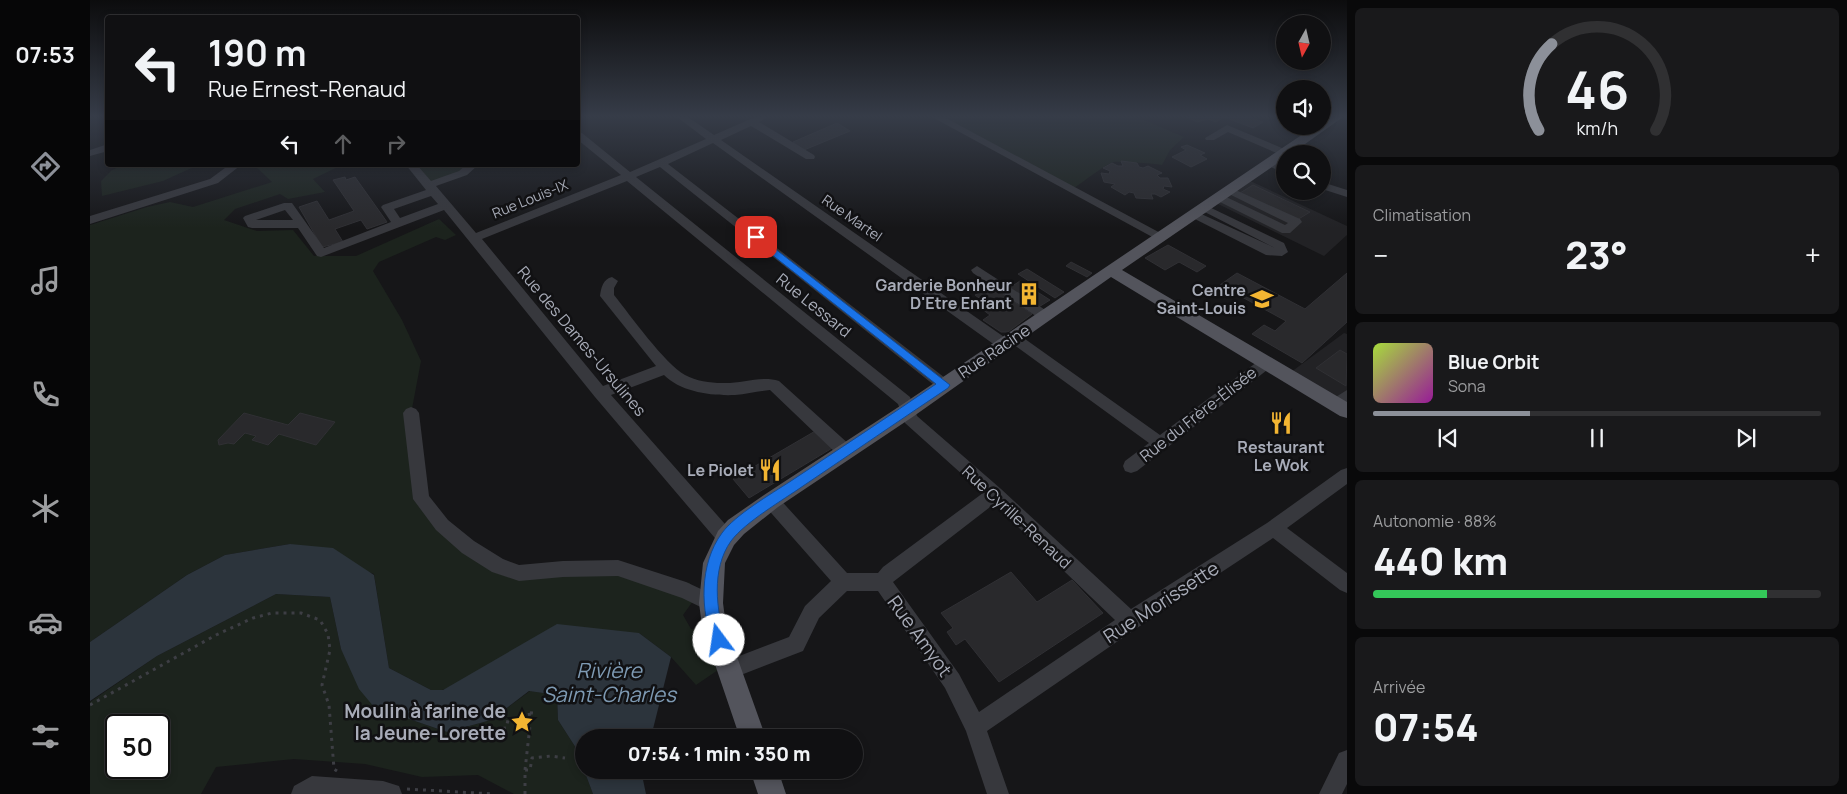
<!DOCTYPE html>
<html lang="fr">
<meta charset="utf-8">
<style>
:root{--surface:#101012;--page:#19191b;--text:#f1f3f6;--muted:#9c9d9f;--line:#303032;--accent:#8c9099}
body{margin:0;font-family:Manrope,sans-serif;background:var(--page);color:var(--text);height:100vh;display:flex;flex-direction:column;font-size:19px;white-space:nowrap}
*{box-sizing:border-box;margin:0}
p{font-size:16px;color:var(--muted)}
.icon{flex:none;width:28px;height:28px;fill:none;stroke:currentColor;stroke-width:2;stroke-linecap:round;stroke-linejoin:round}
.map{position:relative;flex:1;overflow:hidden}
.panel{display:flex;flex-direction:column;gap:8px;padding:8px;background:#09090a;width:500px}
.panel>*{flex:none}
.hud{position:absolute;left:15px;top:15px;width:475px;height:152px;border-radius:5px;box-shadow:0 2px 8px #0003,0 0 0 1px var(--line);background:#101012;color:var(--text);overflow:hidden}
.needle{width:32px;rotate:188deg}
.controls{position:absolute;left:1186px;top:15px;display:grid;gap:10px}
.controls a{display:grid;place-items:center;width:55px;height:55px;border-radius:50%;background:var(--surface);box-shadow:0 2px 8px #0003,0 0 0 1px var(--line);font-size:25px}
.speed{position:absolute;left:15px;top:714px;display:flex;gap:10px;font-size:25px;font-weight:700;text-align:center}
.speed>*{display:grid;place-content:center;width:65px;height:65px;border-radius:50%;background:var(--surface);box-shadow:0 2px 8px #0003,0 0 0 1px var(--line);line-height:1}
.speed .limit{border:2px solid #111;border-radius:8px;background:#fff;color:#111}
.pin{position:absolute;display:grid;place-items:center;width:42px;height:42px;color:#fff;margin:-21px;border-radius:10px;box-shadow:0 2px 8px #0006}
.me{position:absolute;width:55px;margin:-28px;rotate:346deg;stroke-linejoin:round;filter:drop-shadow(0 0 4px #0008)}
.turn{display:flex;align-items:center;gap:18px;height:105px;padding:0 20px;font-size:22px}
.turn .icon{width:65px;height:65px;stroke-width:2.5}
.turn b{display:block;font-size:35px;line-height:42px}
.lanes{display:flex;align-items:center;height:48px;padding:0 20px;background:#0003;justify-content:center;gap:25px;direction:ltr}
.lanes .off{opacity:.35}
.big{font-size:38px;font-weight:800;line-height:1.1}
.panel .widget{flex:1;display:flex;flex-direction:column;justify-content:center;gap:8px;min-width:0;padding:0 18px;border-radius:8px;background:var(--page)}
.panel .dial{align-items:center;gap:0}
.dial svg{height:130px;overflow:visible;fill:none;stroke:var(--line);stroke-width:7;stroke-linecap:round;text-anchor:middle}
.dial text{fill:var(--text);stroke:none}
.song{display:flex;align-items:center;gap:15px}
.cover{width:60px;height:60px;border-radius:8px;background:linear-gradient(135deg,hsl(80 70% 55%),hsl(300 70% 35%))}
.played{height:5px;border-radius:2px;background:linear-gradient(90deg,var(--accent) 35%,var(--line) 35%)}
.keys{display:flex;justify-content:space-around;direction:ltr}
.heat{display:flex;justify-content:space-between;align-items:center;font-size:28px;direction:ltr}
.charge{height:8px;border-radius:4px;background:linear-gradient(90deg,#34c759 88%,var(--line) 0)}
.trip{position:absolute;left:485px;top:729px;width:288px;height:50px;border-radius:25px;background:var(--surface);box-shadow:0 2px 8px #0003,0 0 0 1px var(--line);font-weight:800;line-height:50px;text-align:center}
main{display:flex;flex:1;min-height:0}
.tabs{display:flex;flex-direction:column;width:90px;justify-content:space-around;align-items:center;background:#060607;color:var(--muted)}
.tabs .icon{width:35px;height:35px}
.tabs .selected{color:var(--accent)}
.tabs b{font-size:22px;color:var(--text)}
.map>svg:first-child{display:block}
.built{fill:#222225}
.green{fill:#1c231d;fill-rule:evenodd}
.water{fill:#2c343c}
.building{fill:#29292c;stroke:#303034}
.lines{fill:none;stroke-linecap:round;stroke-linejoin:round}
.path{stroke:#3d3e44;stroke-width:3;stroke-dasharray:3 5;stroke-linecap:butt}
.minor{fill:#37383d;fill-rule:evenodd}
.major{fill:#53545c;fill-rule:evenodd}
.route{fill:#1a73e8;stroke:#114b97}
.labels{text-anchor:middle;stroke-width:5;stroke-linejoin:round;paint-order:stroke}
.far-street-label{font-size:14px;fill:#a8acb8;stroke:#111113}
.poi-label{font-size:16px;font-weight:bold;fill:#a8acb8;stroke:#111113;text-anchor:end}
.street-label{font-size:16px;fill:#a8acb8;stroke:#111113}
.near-street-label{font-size:19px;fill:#a8acb8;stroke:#111113}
.near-poi-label{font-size:19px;font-weight:bold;fill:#a8acb8;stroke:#111113;text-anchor:end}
.near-water-label{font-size:21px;font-style:italic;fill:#7e9ab3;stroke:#111113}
</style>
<main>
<nav class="tabs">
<b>07:53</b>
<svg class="icon selected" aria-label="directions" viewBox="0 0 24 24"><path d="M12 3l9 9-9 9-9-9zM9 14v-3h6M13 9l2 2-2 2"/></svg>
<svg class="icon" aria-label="music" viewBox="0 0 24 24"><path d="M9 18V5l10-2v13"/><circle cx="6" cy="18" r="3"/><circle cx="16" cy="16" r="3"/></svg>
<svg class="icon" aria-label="phone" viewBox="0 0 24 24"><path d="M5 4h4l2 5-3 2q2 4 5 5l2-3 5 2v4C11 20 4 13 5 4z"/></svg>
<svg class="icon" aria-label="climate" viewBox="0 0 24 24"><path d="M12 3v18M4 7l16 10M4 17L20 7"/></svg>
<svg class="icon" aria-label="car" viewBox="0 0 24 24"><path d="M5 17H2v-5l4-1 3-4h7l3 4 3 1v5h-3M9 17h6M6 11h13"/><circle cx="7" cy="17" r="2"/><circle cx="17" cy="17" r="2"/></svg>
<svg class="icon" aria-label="filters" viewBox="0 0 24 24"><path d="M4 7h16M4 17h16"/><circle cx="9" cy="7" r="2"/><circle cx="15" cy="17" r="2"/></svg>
</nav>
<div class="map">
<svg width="1257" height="794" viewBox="0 0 1257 794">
<rect width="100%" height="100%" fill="#161618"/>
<path class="built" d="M1156,179L1257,226V235L1234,256L1122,201Z
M1254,333L1257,334V411L1197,375Z"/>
<path class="green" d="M848,117H1047L1094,137L1080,150L1072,165C1066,164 1030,161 1024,162C1017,163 992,183 984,188Z
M34,165H108L73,181L12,196L11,181L22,170Z
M168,165H252L223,179L235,192L198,199L190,194L145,209L134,220L167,231L203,230L224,256H266L349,219L366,235L355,240L346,237L289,262L283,271L312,320L331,361L321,414L331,498L405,565L528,568L600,583L603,601L593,615L601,629L612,631L628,670L606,685L581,657L549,633L352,690H341L299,668L284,574L200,544L135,555L97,575L0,642V225L57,207L80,202L103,207L182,182L166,167Z
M321,165H383L339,185Z
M186,594L240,597L251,649L284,707L357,732L401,720L440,691L467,695L468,720L486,748L503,794H424L388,775L332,777L275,764L204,759L126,767L111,794H0V702L67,656ZM26,725H69V768H26Z"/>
<path class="water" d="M200,544L243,548L284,575L299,668L341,690H353L467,624L549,633L581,657L561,737L494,738V768L486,748L468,720L467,695L439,691L401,720L357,732L284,707L269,689L251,649L240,597L186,594L67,656L0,701V642L97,575L135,555Z
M494,770H553L552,775L556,794H503Z"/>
<path class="building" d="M1096,117H1159L1173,122L1163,128L1134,117L1126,122L1118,119L1107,122Z
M747,123L760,131L714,150L703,142Z
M1097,145L1115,153L1110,155L1117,159L1101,167L1082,157L1096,150L1091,147Z
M1031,161L1047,163L1049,167L1053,168L1058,166L1072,173L1067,175L1070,178H1078L1082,187L1074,186L1073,189L1080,192L1071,197L1065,194H1061L1063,199L1046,198L1044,193L1039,192L1035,195L1021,187L1025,184L1014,182L1011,173L1019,174L1020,171L1013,168L1022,163L1028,166H1033Z
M255,177L256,180L265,177L297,222L277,229L271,220L245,229L253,242L232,247L209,207L227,201L239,220L264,211L243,180Z
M1163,185L1220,212L1207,220L1150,193Z
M1078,245L1116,266L1107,272L1089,262L1075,270L1055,258Z
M981,262L1002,273L997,277L976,266Z
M937,269L974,292L965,298L928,274Z
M1147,273L1215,309L1257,273V322L1212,363L1162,334L1174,325L1185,331L1196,321L1130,285Z
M891,279L942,314L918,332H911L893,320L900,315L888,306L893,301L885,295L890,293L880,285Z
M930,281L960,300L947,308L918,289Z
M1250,350L1257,354L1256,386L1226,368Z
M154,413L198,425L210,413L245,422L226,445L189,434L178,445L162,440L166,436L155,433L144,444L138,443L129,445L128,440Z
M727,430L744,447L659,498L643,479Z
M921,572L947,602L982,580L1013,613L909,682L875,639L866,645L857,632L863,628L851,613Z"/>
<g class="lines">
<path class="path" d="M0,705L126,635L163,618L182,613H211L230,620L238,634L240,650L232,685L239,705L244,769L247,771
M405,730L416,728L418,720L441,714
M435,770H440L442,758L461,756L475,758
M317,789L404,794
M435,794V770L442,708"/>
<path class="minor" d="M587,117H598L624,135L665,117H678L669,122L724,155L725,157L724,159H716L661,126L631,140L917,339L916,337L918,334H928L1070,435L1171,359L1176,358L1181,359L1183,363L1181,367L1047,471L1041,473L1035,471L1033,466L1035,461L1059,443L920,342L921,344L919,348H909L623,143L578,164L859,381L861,385L859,389L854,391L849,389L570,167L546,177L820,397L827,416L911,489L1041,609L1177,523L1251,470L1257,468V484L1197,528L1257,573V593L1250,590L1183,538L1047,628L897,731L919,794H897L876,731L855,688L788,591H757L729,618L713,651L638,680L631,677L628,670L631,663L699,637L715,606L741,581L675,506L673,501L675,496L681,494L687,496L757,573H788L793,567L893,493L815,423L808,404L537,181L392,239L513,386L566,366L510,296C511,288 513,279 522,277L528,281L524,288V295C540,315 575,364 595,375C606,381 620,383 632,383C651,384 671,375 689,381L761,446L763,451L761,456L755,458L749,456L680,390C668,391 657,394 645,395C621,396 591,392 574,375L521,395L642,532L645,538L642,544L636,546L630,544L505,397L354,210L231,257L227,256L208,228H162L158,227L153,218L155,216L194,203H202L234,248L301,222L291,207L293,205L336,190L316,165H327L341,181L369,171L376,165H388L377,175L346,186L386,233L531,175L488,140V132L492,133L540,172L616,139ZM341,196L348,204L310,218L304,209ZM195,210L203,220H166ZM904,504L1025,620L889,712L869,674L803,582Z
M842,117H854L1076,236L1070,240L1066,239Z
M1137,125L1199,151L1200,153L1195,154V156L1191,155L1138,132L1124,140H1116L1115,138Z
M18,144V151L0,156V150Z
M1180,160L1195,166V173L1176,165L1175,163L1176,161Z
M139,165H151L128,183L0,224V216L120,179Z
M1232,182L1257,190V197L1232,189Z
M1139,187L1210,219L1212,222L1200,233H1192L1124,199L1122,197L1124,195H1132L1195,225L1198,223L1135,192L1133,190Z
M1113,204L1194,243L1198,252L1192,256L1176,255L1099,216L1097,214L1099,212H1107L1185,248L1109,209L1107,207L1109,205Z
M887,266L960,313L962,316L960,319H950L883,273L881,270Z
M1257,390V404L1246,410L1241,408L1238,404L1241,400Z
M321,407L326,409L329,413L339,496L358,520L384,541L413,559L429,565L473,561L528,560L596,582L628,597L630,603L628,609L621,612L592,598L528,576L473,577L429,581L402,572L372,553L346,530L323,499L313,413L316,409Z
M1257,750V784L1252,794H1229L1249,753Z
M222,776L293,781L309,786L312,794H201L204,786Z"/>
<path class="major" d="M1239,117H1253L1201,154H1195V158L1032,270L1257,402V418L1250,416L1021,277L824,416L688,507L654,534L644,545L635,563L633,603L636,626L676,738H650L612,626L609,603L613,563L628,531L638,520L674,495L810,406L1225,126H1232V121Z
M660,770H688L696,794H668Z"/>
</g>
<linearGradient id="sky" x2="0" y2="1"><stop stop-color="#0c0c0d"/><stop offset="0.51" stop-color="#363c48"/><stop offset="1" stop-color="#363c48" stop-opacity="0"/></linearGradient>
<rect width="1257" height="228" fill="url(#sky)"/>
<path class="route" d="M666,234L860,385L858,388C810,420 762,453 713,486C693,500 655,522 641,541C621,569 626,611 636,640L634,646L629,648L624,646C610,611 609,564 632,533C645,515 681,494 701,481C749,449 798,417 846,384L662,239V235Z"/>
<defs>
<symbol id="building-bare" viewBox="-9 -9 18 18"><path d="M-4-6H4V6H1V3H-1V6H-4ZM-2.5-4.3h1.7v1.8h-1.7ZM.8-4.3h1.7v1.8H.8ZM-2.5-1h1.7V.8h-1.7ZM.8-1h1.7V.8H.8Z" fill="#f3b532" stroke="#111113" stroke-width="2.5" paint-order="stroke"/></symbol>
<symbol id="school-bare" viewBox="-9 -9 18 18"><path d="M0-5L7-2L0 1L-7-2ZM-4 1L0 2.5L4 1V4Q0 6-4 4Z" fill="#f3b532" stroke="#111113" stroke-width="2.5" paint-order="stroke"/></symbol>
<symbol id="restaurant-bare" viewBox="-9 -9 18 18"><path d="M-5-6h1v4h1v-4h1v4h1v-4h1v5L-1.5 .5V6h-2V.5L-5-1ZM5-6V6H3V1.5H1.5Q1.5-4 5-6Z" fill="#f3b532" stroke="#111113" stroke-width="2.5" paint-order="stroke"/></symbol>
<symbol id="sight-bare" viewBox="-9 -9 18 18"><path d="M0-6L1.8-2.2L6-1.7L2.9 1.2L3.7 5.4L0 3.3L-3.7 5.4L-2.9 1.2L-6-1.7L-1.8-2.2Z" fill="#f3b532" stroke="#111113" stroke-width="2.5" paint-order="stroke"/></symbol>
</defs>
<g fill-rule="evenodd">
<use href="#building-bare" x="923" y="278" width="32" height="32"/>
<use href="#school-bare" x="1156" y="283" width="32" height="32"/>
<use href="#restaurant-bare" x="1175" y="407" width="32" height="32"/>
<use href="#restaurant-bare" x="664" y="454" width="32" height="32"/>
<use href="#sight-bare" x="416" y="706" width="32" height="32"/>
</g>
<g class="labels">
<g class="far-street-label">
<text transform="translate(440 199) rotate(-22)" y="5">Rue Louis-IX</text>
<text transform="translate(762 218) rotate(35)" y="5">Rue Martel</text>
</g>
<g class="poi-label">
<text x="922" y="291">Garderie Bonheur<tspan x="922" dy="18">D'Etre Enfant</tspan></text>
<text x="1156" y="296">Centre<tspan x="1156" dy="18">Saint-Louis</tspan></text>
<text x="1191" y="453" text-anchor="middle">Restaurant<tspan x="1191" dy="18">Le Wok</tspan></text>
<text x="664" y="476">Le Piolet</text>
</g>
<g class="street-label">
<text transform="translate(724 305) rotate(39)" y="6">Rue Lessard</text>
<text transform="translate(492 341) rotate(50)" y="6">Rue des Dames-Ursulines</text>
<text transform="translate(904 351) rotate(-34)" y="6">Rue Racine</text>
<text transform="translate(1108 414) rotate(-38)" y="6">Rue du Frère-Élisée</text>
<text transform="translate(927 517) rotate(43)" y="6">Rue Cyrille-Renaud</text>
</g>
<g class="near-street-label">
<text transform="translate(1071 602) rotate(-33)" y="7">Rue Morissette</text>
<text transform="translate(830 636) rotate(54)" y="7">Rue Amyot</text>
</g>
<g class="near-poi-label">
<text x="416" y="718">Moulin à farine de<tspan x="416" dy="22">la Jeune-Lorette</tspan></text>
</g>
<g class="near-water-label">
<text x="519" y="678">Rivière<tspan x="519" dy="24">Saint-Charles</tspan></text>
</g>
</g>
</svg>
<div class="controls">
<a><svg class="needle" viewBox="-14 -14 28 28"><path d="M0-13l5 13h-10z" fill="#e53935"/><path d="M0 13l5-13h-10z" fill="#9c9d9f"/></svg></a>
<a><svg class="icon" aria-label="sound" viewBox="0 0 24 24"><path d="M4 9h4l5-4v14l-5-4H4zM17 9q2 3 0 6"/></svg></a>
<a><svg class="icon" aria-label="search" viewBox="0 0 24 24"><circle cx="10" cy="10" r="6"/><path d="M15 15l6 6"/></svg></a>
</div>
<div class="speed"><div class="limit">50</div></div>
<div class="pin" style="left:666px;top:237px;background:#d93025"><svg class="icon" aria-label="arrive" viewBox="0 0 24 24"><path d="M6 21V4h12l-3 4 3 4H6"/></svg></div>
<svg class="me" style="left:629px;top:640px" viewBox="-20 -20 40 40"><circle r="19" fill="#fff"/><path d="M0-13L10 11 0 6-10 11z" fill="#1a73e8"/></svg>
<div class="trip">07:54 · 1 min · 350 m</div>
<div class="hud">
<div class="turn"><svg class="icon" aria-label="left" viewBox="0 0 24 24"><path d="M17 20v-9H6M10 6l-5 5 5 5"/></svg><div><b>190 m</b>Rue Ernest-Renaud</div></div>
<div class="lanes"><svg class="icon" aria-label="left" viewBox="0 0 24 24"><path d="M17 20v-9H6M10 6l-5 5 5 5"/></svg><svg class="icon off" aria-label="ahead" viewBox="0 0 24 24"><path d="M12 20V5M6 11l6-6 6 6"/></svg><svg class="icon off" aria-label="right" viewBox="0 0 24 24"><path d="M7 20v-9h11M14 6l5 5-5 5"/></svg></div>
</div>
</div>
<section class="panel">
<div class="widget dial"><svg viewBox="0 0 100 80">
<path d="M14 69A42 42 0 1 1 86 69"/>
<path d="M14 69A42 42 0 0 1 22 16" stroke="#8c9099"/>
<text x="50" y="56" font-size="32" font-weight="700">46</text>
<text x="50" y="72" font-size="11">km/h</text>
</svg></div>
<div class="widget"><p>Climatisation</p>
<div class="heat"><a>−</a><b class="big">23°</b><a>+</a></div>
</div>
<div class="widget">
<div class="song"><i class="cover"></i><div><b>Blue Orbit</b><p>Sona</p></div></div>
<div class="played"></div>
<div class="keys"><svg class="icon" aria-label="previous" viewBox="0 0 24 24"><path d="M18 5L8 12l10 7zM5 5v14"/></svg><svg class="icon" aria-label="pause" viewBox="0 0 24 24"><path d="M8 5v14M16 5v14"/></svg><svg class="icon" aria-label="next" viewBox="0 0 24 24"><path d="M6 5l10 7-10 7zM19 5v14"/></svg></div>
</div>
<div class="widget"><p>Autonomie · 88%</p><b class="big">440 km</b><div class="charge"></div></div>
<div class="widget"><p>Arrivée</p><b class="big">07:54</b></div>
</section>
</main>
